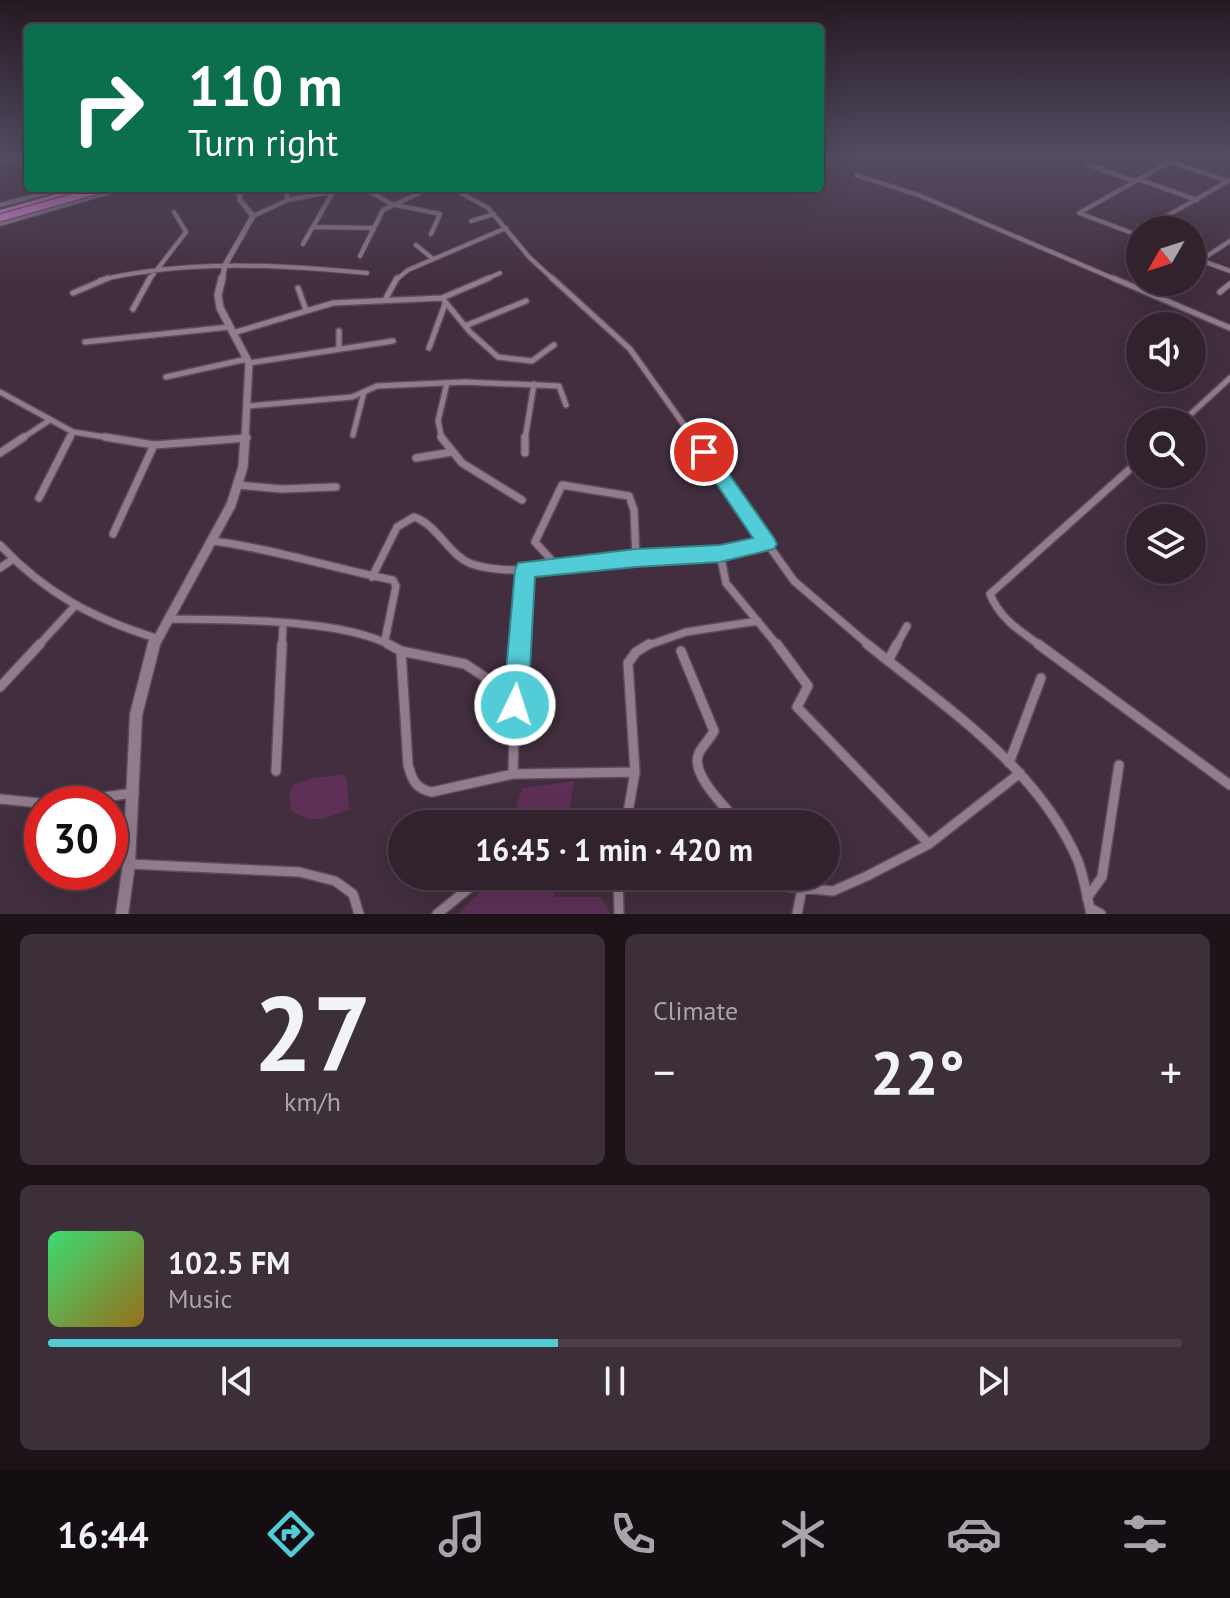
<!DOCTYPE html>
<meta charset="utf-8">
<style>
:root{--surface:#32222e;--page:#3d2f3a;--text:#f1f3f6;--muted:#a8a4aa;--line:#4d3f4a;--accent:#52ccd6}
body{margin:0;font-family:"PT Sans",sans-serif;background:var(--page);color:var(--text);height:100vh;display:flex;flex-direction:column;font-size:30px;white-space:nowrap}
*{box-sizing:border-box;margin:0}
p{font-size:26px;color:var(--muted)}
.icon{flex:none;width:44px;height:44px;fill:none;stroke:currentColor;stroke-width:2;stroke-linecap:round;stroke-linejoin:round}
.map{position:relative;height:914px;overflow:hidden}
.drawer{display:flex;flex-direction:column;gap:20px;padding:20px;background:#1c1319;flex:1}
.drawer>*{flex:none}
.banner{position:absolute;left:24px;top:24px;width:800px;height:168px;border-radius:8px;box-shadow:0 8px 32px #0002,0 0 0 2px var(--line);background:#0b6e4f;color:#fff;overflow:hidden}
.needle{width:52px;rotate:231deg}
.buttons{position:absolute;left:1126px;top:216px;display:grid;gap:16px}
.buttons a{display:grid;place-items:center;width:80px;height:80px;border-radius:50%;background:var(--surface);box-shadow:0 8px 32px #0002,0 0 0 2px var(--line);font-size:40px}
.speed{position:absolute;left:24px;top:786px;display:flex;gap:16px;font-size:40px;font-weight:700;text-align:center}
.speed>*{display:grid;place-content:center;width:104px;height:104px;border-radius:50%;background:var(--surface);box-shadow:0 8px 32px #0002,0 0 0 2px var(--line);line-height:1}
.speed .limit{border:12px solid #d22;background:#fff;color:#111}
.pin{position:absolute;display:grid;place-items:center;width:68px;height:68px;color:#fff;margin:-34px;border:4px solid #fff;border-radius:50%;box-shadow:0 2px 8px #0007}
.me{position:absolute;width:88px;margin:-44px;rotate:4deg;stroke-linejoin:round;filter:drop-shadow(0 0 6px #0008)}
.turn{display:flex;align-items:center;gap:28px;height:168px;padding:0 32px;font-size:36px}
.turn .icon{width:104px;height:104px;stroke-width:2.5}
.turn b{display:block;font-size:56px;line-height:68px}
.big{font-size:60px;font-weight:700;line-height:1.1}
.drawer .card{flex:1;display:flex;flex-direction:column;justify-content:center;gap:12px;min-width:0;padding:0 28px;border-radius:12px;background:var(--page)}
.drawer .dial{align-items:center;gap:0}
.dial b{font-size:104px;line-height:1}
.song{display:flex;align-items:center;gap:24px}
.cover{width:96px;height:96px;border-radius:12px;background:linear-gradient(135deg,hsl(140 70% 55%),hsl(40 70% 35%))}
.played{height:8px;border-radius:4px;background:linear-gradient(90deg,var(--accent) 45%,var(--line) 45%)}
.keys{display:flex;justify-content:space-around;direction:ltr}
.heat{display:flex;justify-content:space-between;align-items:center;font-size:44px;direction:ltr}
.drawer .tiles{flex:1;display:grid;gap:20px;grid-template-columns:1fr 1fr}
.card:last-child{grid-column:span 2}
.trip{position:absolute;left:388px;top:810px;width:452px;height:80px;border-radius:40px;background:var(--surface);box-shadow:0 8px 32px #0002,0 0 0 2px var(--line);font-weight:700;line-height:80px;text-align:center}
.tabs{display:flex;height:128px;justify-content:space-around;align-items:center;background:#140e12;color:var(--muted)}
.tabs .icon{width:56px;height:56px}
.tabs .on{color:var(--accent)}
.tabs b{font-size:36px;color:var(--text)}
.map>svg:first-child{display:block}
.green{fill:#5e3057}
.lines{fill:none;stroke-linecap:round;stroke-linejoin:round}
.minor-far3-casing{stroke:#5d4c5a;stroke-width:6}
.minor-far2-casing{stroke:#5d4c5a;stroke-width:8}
.minor-far1-casing{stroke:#5d4c5a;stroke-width:10}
.minor-casing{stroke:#5d4c5a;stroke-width:12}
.tertiary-far3-casing{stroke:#5d4c5a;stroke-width:7}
.tertiary-far2-casing{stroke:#5d4c5a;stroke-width:10}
.tertiary-far1-casing{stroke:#5d4c5a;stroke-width:12}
.tertiary-casing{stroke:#5d4c5a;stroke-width:15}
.motorway-casing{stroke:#5d4c5a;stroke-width:3}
.minor-far3{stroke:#927b8d;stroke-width:4}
.minor-far2{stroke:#927b8d;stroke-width:5}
.minor-far1{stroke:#927b8d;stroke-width:7}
.minor{stroke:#927b8d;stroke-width:9}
.tertiary-far3{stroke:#927b8d;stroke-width:5}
.tertiary-far2{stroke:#927b8d;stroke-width:7}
.tertiary-far1{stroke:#927b8d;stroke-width:9}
.tertiary{stroke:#927b8d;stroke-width:12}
.motorway{fill:#ea89db;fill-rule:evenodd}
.motorway-bridge-casing{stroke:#5d4c5a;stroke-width:9;stroke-linecap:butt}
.motorway-bridge{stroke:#ea89db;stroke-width:7}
.route{fill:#52ccd6;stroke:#35858b;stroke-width:2}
</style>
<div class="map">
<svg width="1230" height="914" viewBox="0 0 1230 914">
<rect width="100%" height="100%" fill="#422e3e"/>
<path class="green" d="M344,775L347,781L349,810C323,817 318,827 291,810L289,793L293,785L312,778Z
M574,781L567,824H511L522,788Z
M480,876H558L554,897H600L611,914H458L479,893Z"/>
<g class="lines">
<defs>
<path id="minor-far3" d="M0,162L17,158
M1171,162L1228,181
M1088,165L1135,181
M856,175L921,196L1117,280
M1138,179L1197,200
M285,188L288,200
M364,188L391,204L440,214L431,234
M452,188L488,208L530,258L554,280
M0,205L64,188
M253,216L288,200L350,188
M471,221L494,214
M0,224L123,188
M314,227L374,228
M1142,230L1230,180
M1140,236L1079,213L1180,156
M303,244L333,192
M416,245L433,259
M360,256L383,210L430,188
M1192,257L1230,271
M1201,260L1230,241
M100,280C187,259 279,265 367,273
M149,280L186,232L174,212
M396,280L408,270L506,228
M484,280L500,273"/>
<path id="minor-far2" d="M552,278L630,349L694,439
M1113,278L1230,328
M298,288L306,310
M1220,292L1230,284
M73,293L108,278
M442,298L470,332L498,357L532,361L554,345
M385,300L397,278
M133,309L150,278
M465,326L526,301
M339,331V347
M233,333L333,303L442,298L489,278
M85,342L230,327
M429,348L445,304
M249,363L393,341
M166,377L247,359
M0,392L73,432L118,439
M249,406L352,397L377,386L465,382L559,386L566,405
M1182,422L1230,378
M353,435L364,392
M21,439L50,420
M69,439L73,432
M232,439L247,438
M442,439L438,421L447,383
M525,439L534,384"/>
<path id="minor-far1" d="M105,437L154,445L247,438
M441,437L462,463L522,500
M525,437V453
M692,437L794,581L870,646
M0,453L24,437
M416,458L452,452
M238,485L281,489L336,487
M39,498L70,437
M113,534L154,445
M213,541C274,549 332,568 393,580L396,586L385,640
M0,545C45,593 94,619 156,638
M720,554L726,583L778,646
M556,565L535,542L562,485L629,496L634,510L636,558
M0,568L13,559
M372,577L397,527L414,517C440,526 449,558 475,565C518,577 566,564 609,560C662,555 715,554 767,544
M168,619C229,620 340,618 392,646
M38,646L73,608
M282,646L283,624
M519,646L525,570
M646,646L686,632L758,621
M896,646L907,626
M1041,646C1020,631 1000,619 990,594L1140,460"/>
<path id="minor" d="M388,644L401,651L465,664L515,697L513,774
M777,644L808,686L797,707L929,844
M867,644C944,706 1038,767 1078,861C1084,877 1087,897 1091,914
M1038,644L1230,785
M401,651L408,765C412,780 416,789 432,792L513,774L635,772
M681,651L714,731C710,739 703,745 699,753C689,774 727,809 740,824
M888,661L897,644
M0,687L40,644
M515,697L519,644
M1009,763L1041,678
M276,771L282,644
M0,799L50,804L134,793
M626,824L635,772L628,663L636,652L649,644
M129,864L299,872L335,881L353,894L359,914
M618,876L619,914
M782,876L790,887L833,891L867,876L929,844L1020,773
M1087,898L1102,877L1119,765
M1090,908L1101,914
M437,914L468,889
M797,914L802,889"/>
<path id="tertiary-far3" d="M222,280L225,265L253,216L240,200L239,188"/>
<path id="tertiary-far2" d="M222,278L218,295L220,308L249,363L245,439"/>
<path id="tertiary-far1" d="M154,646L231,505L243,467L245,437"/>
<path id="tertiary" d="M122,914L129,864L136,715L154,644"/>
<path id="motorway" d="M78,188H89L0,214V210Z"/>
</defs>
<use href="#minor-far3" class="minor-far3-casing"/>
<use href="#minor-far2" class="minor-far2-casing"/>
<use href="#minor-far1" class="minor-far1-casing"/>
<use href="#minor" class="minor-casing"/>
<use href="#tertiary-far3" class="tertiary-far3-casing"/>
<use href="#tertiary-far2" class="tertiary-far2-casing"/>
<use href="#tertiary-far1" class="tertiary-far1-casing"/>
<use href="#tertiary" class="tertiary-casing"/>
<use href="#motorway" class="motorway-casing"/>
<use href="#minor-far3" class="minor-far3"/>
<use href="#minor-far2" class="minor-far2"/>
<use href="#minor-far1" class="minor-far1"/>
<use href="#minor" class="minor"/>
<use href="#tertiary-far3" class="tertiary-far3"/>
<use href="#tertiary-far2" class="tertiary-far2"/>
<use href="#tertiary-far1" class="tertiary-far1"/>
<use href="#tertiary" class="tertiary"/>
<use href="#motorway" class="motorway"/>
<defs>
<path id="motorway-bridge" d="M0,218L106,188"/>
</defs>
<use href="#motorway-bridge" class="motorway-bridge-casing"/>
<use href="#motorway-bridge" class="motorway-bridge"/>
</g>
<linearGradient id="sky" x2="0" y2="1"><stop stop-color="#241922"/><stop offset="0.55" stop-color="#544c63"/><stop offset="1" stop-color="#544c63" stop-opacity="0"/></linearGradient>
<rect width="1230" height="284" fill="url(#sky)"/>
<path class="route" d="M704,446L710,447L774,538L777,544L774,549L720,562L636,567L535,577L528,705L524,713L515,717L507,713L503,705L515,570L518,563L636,549L720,545L753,538L695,452Z"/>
</svg>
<div class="buttons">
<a><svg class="needle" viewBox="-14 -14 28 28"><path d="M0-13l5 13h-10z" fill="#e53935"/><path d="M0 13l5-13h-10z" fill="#a8a4aa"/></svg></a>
<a><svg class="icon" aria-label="sound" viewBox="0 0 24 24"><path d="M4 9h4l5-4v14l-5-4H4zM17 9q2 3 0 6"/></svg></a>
<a><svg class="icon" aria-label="search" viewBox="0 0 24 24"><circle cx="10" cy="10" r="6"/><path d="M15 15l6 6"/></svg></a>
<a><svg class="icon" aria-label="layers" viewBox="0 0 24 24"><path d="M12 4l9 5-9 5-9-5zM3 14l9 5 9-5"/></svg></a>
</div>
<div class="speed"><div class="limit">30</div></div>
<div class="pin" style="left:704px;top:452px;background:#d93025"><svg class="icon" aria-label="arrive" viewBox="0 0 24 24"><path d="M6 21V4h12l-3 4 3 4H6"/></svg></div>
<svg class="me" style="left:515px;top:705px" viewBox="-20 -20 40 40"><circle r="17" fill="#52ccd6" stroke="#fff" stroke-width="3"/><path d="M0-11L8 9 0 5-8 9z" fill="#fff"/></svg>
<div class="trip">16:45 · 1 min · 420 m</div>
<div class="banner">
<div class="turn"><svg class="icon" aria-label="right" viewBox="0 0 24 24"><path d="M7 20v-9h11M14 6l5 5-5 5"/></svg><div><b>110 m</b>Turn right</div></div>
</div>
</div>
<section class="drawer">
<div class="tiles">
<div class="card dial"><b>27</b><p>km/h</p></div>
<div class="card"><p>Climate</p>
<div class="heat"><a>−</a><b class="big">22°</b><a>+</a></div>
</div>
<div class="card">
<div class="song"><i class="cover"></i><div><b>102.5 FM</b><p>Music</p></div></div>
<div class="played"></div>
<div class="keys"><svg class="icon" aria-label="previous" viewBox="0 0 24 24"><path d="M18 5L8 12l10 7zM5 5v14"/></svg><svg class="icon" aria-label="pause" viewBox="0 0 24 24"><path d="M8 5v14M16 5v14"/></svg><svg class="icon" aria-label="next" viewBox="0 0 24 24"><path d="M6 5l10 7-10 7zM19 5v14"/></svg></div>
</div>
</div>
</section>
<nav class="tabs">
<b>16:44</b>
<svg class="icon on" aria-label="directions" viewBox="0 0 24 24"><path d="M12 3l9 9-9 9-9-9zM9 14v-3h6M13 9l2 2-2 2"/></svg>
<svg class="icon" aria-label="music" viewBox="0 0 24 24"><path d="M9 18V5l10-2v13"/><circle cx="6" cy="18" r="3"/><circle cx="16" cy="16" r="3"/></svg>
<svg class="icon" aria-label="phone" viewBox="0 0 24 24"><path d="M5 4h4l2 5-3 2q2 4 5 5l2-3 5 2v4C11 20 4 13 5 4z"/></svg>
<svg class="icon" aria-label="climate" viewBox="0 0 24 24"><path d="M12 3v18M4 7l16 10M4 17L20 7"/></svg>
<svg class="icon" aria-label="car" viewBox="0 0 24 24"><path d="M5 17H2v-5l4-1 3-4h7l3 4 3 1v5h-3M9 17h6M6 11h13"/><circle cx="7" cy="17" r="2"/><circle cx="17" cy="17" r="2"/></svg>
<svg class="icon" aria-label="filters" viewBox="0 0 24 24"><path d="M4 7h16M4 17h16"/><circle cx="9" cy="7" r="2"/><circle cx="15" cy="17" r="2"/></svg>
</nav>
